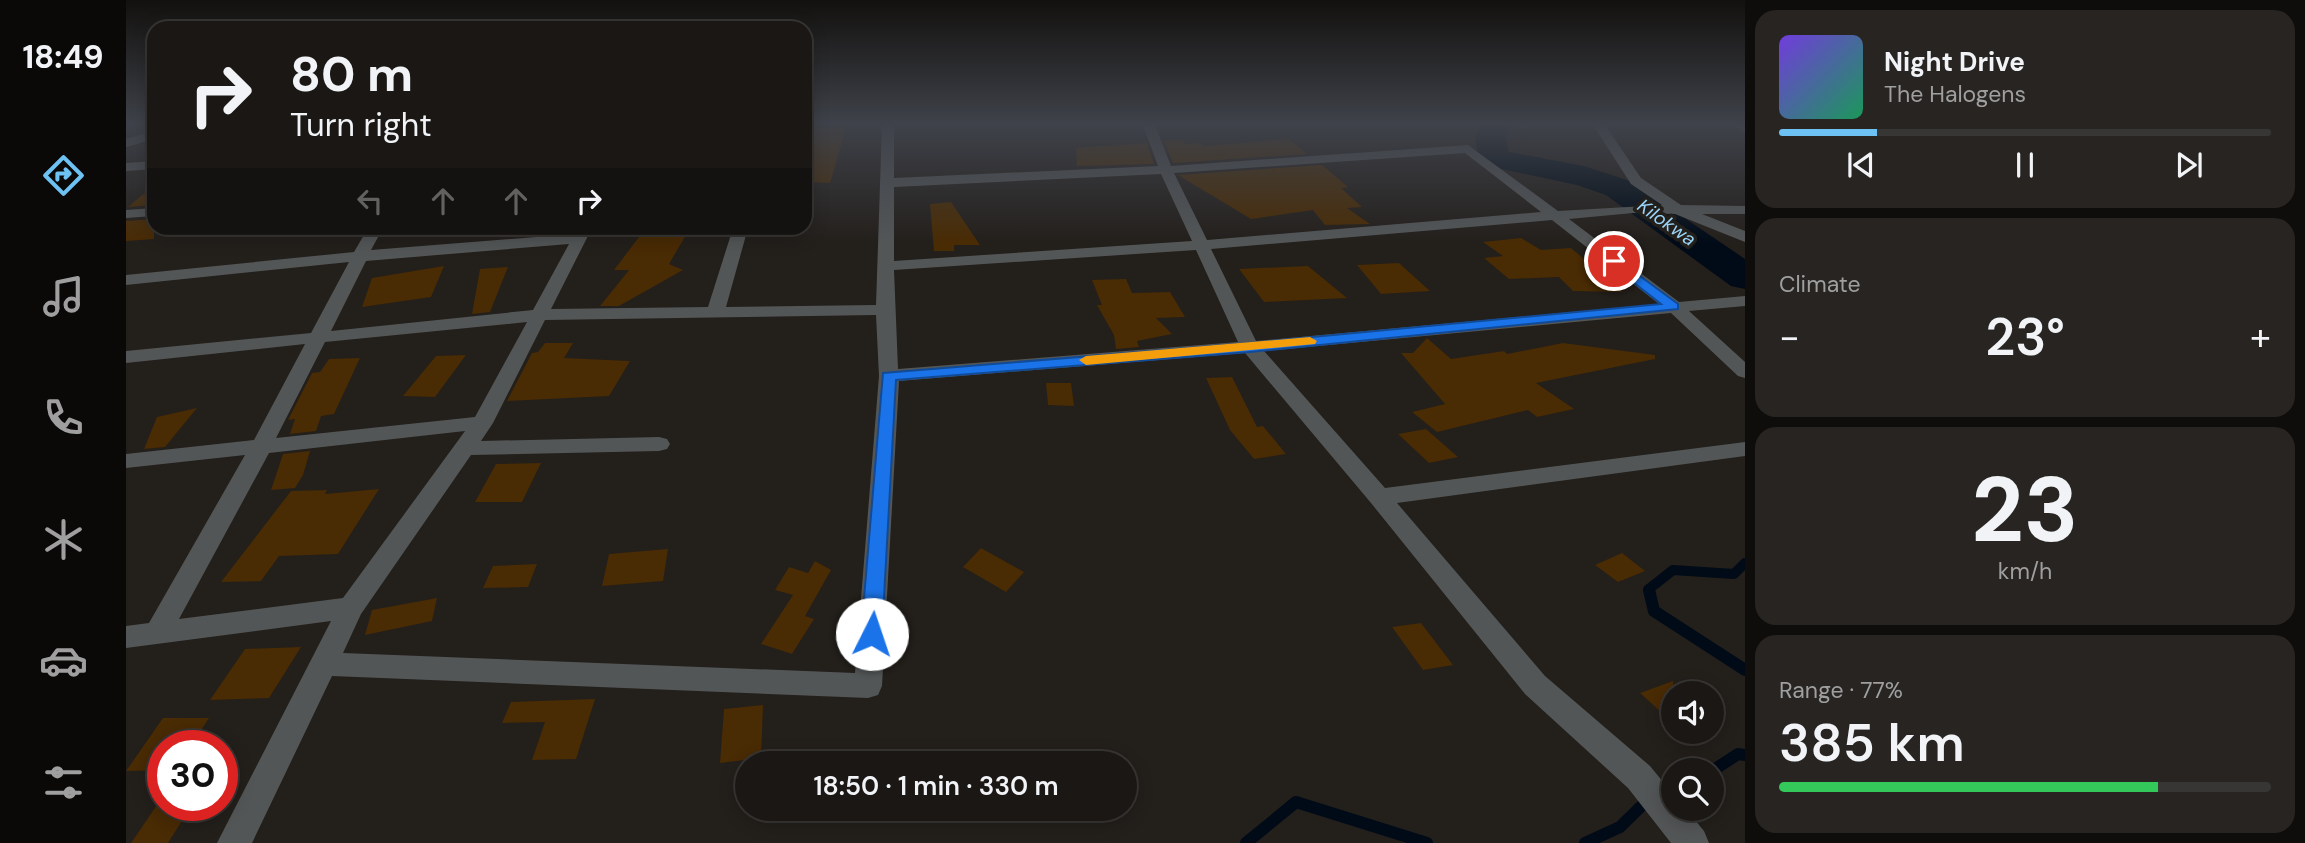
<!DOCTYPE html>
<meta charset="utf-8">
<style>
:root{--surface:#1a1714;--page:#272422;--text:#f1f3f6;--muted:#9f9fa0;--line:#383634;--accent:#6dc2f3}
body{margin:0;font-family:"DM Sans",sans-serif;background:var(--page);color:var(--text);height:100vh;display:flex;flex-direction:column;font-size:26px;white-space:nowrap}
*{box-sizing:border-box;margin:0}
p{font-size:23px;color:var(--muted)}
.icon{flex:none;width:38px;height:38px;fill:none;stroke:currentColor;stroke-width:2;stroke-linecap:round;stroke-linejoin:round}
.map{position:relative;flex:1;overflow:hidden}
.details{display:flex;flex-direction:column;gap:10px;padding:10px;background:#0e0d0b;width:560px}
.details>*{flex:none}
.hud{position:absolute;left:21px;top:21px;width:665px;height:214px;border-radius:21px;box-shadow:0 4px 18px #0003,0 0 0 2px var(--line);background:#1a1714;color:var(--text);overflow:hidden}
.buttons{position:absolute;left:1535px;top:681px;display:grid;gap:14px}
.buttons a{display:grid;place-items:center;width:63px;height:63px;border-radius:50%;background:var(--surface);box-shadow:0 4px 18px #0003,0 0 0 2px var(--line);font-size:35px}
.speed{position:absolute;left:21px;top:730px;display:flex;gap:14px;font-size:35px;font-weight:700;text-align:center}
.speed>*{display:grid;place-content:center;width:91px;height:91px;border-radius:50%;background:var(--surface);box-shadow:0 4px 18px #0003,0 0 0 2px var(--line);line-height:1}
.speed .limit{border:10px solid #d22;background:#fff;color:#111}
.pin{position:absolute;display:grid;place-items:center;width:60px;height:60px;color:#fff;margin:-30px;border:4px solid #fff;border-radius:50%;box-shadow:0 2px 7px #0007}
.me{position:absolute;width:77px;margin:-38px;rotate:4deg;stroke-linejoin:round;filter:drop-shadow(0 0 5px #0008)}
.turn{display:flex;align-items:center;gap:24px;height:147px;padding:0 28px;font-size:32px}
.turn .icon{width:91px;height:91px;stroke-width:2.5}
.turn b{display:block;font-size:49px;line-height:60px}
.lanes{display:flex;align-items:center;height:66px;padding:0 28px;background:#0003;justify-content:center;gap:35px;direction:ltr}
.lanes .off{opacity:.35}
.big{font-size:52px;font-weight:600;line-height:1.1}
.details .tile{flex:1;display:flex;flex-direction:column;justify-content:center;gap:10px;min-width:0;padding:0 24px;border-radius:21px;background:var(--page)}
.details .dial{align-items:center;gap:0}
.dial b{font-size:91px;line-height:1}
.song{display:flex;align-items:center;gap:21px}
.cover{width:84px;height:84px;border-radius:10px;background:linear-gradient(135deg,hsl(260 70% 55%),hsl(150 70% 35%))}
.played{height:7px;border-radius:4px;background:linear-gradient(90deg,var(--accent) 20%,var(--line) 20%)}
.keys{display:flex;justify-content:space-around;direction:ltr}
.heat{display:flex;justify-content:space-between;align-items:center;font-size:38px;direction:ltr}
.charge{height:10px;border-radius:5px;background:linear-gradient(90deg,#34c759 77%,var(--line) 0)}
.trip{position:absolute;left:609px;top:751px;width:402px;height:70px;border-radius:35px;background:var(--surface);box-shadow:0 4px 18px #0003,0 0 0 2px var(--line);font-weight:600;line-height:70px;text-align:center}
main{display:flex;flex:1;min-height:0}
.dock{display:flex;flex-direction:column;width:126px;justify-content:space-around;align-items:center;background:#0a0908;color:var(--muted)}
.dock .icon{width:49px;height:49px}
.dock .on{color:var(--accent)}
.dock b{font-size:32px;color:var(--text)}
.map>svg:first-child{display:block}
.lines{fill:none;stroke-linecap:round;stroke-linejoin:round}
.stream-far1{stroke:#000b17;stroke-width:10}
.stream{stroke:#000b17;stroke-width:12}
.river{fill:#000b17;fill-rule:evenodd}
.building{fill:#492b04}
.street{fill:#535657;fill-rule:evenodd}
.route{fill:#1a73e8;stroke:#114b97;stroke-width:2}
.slow{fill:#f59e0b}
.labels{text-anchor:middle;stroke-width:7;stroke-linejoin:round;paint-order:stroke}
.far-water-label{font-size:19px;font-style:italic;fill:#9ad4f7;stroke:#231f1b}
</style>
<main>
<nav class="dock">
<b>18:49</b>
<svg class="icon on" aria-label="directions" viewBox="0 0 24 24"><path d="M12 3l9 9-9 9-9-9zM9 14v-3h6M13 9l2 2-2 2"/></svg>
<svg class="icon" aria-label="music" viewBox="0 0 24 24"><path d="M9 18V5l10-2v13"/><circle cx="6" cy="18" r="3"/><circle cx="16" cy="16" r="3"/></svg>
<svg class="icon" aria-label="phone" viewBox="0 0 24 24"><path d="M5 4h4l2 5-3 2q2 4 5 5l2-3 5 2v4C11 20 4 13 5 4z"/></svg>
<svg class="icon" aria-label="climate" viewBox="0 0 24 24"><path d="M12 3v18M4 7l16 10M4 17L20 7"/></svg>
<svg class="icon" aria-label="car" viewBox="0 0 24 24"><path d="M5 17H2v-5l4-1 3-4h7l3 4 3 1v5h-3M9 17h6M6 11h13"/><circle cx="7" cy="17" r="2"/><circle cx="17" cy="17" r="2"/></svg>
<svg class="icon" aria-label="filters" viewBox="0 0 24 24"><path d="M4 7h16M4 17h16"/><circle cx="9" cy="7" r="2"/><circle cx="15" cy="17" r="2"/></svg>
</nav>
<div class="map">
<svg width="1619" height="843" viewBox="0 0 1619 843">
<rect width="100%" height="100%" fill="#231f1b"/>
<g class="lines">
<path class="stream-far1" d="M1524,592L1523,589L1547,570L1608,574L1619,563"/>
<path class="stream" d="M1523,590L1528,611L1619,670
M1586,771L1612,754L1619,755
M1120,843L1170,802L1301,843
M1459,843L1494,827L1547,775"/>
<path class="river" d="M1350,125H1382L1384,128L1379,136L1383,152L1458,166L1504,181L1619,259V289L1605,286L1480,195L1451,185L1357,165L1352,158L1349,136L1353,129Z"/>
</g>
<path class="building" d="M679,125H721L704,183L679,182Z
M1163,139L1181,154L1047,163L1038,141L1057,140L1059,144L1074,143L1078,146Z
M1021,143L1028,164L951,166L950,148Z
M1196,165L1222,187L1215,188L1236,207L1221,208L1244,224L1199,225L1187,210L1125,219L1052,175Z
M28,185V205L2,207Z
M825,202L854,245H828V251H808L804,204Z
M28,219V239L0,241V221Z
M516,233L560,235L543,264L557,270L493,306H474L503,270H488Z
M1395,238L1415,250L1445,248L1497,292L1447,291L1433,277L1383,279L1358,258L1377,256L1357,242Z
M1273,263L1304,291L1255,294L1231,265Z
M318,266L305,297L236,307L246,278Z
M1182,266L1221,298L1138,302L1113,269Z
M382,267L364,312L346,314L354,269Z
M1000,279L1006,293L1044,292L1059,317L1030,318L1046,334L1011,341L1013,347L990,349L988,335L971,305H976L966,280Z
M1301,338L1325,359L1378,351L1381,354L1437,343L1529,355V359L1410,383L1448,409L1411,417L1402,410L1311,432L1286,412L1319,404L1275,353H1287Z
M419,343H447L438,358L504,361L483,396L381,401L406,353L412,352Z
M340,355L309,397L277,396L310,356Z
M234,358L208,414L195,416L190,431L164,434L169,419L162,420L186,373L194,372L203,359Z
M1106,377L1131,427L1137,426L1160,454L1128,459L1104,430L1080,378Z
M920,383H945L948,406L922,405Z
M71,408L39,447L18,449L31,417Z
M1300,429L1332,457L1303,463L1272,434Z
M184,451L177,475L169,488L145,490L157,454Z
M415,463L396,502H349L370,464Z
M253,489L212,554L153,556L135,581L95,582L165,491L201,490L199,494Z
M855,548L898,572L880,592L837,567Z
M542,549L537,581L476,586L483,554Z
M1496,553L1519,571L1492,582L1469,565Z
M689,561L705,570L679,616L688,619L666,654L635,644L667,595L649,590L663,567L682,573Z
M411,564L402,587L357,588L367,566Z
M311,598L306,621L239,635L246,610Z
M1295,623L1327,665L1297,670L1266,627Z
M175,647L143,698L84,700L119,649Z
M1547,681V723L1514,693Z
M469,699L450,759L406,760L419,722L376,723L385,702Z
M637,705L635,758L594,763L598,709Z
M37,718H83L65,746H37V770L0,771Z
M31,805H66L42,843H5Z"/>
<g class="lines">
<path class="street" d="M756,125H768V178L1032,166L1017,125H1029L1045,166L1342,145L1432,211L1536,205L1505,184L1467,125H1479L1515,178L1555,205L1619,206V214H1576L1619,231V242L1549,214L1507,213L1443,219L1553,302L1619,296V306L1563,311L1619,362V378L1612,376L1545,313L1138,351L1259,488L1619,442V456L1271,503L1419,676L1524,766L1547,794V808H1559L1578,831L1583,843H1545L1502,788L1399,694L1245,503L1119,353L773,381L756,686L752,695L742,698L206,676L126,843H91L205,621L0,648V626L23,623L119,455L0,468V454L128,440L179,344L0,363V351L185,333L223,262L0,285V275L228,252L242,228H257L245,250L448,234L452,228H466L425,309L582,307L607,228H622L600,307L750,305ZM1339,153L1415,212L1081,240L1048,173ZM1035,174L1066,241L768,261V187ZM1426,220L1533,304L1130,341L1085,249ZM443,244L407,310L205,331L240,261ZM1070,250L1112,342L772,369L768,270ZM750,315L753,376L729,673L217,653L235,614L345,455L533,451L541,449L544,444L541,439L533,437L355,441L367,423L419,320ZM401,322L349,417L150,438L199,342ZM339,431L217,598L53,619L143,453Z
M1608,125H1619V133Z
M28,131V139L0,147V139Z
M28,161V169L0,171V163Z
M28,208V216L0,218V210Z"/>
</g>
<linearGradient id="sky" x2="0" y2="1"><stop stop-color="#13110f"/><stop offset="0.51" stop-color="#3f424a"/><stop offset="1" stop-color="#3f424a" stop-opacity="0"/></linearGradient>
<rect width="1619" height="243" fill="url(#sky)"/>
<path class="route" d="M1488,257L1552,304V309L1124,352L770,380L756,634L753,640L746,643L738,640L735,634L757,373L1124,343L1535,304L1484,264L1482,261Z"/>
<path class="slow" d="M1184,337L1191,341L1189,344L960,365L953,360L960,356Z"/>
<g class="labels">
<g class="far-water-label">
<text transform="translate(1541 222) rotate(35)" y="7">Kilokwa</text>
</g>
</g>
</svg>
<div class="buttons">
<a><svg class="icon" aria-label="sound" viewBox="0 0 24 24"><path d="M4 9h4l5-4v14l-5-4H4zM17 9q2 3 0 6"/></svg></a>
<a><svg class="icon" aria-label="search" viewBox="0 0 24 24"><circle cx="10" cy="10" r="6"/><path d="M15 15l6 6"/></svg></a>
</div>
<div class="speed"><div class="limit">30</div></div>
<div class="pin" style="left:1488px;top:261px;background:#d93025"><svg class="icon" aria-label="arrive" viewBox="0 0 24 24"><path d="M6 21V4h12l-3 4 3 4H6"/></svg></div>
<svg class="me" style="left:746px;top:634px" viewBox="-20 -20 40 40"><circle r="19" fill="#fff"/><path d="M0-13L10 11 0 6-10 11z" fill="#1a73e8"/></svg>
<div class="trip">18:50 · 1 min · 330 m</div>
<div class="hud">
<div class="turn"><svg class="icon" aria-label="right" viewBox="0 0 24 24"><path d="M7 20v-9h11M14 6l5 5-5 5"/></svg><div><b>80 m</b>Turn right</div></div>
<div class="lanes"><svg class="icon off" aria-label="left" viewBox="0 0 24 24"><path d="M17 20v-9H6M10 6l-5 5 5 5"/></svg><svg class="icon off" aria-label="ahead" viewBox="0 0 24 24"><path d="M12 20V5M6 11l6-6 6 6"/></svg><svg class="icon off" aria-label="ahead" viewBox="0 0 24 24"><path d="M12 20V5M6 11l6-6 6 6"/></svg><svg class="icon" aria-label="right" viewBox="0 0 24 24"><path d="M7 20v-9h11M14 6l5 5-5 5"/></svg></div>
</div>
</div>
<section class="details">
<div class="tile">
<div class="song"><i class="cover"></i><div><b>Night Drive</b><p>The Halogens</p></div></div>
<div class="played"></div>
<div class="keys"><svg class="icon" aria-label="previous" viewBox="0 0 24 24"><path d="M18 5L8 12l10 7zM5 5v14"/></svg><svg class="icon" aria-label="pause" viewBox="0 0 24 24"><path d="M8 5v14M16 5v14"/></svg><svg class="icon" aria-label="next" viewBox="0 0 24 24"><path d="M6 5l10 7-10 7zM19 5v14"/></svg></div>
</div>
<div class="tile"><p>Climate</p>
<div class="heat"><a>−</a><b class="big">23°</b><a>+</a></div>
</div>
<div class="tile dial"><b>23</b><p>km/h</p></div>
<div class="tile"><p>Range · 77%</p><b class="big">385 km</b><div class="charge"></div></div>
</section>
</main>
